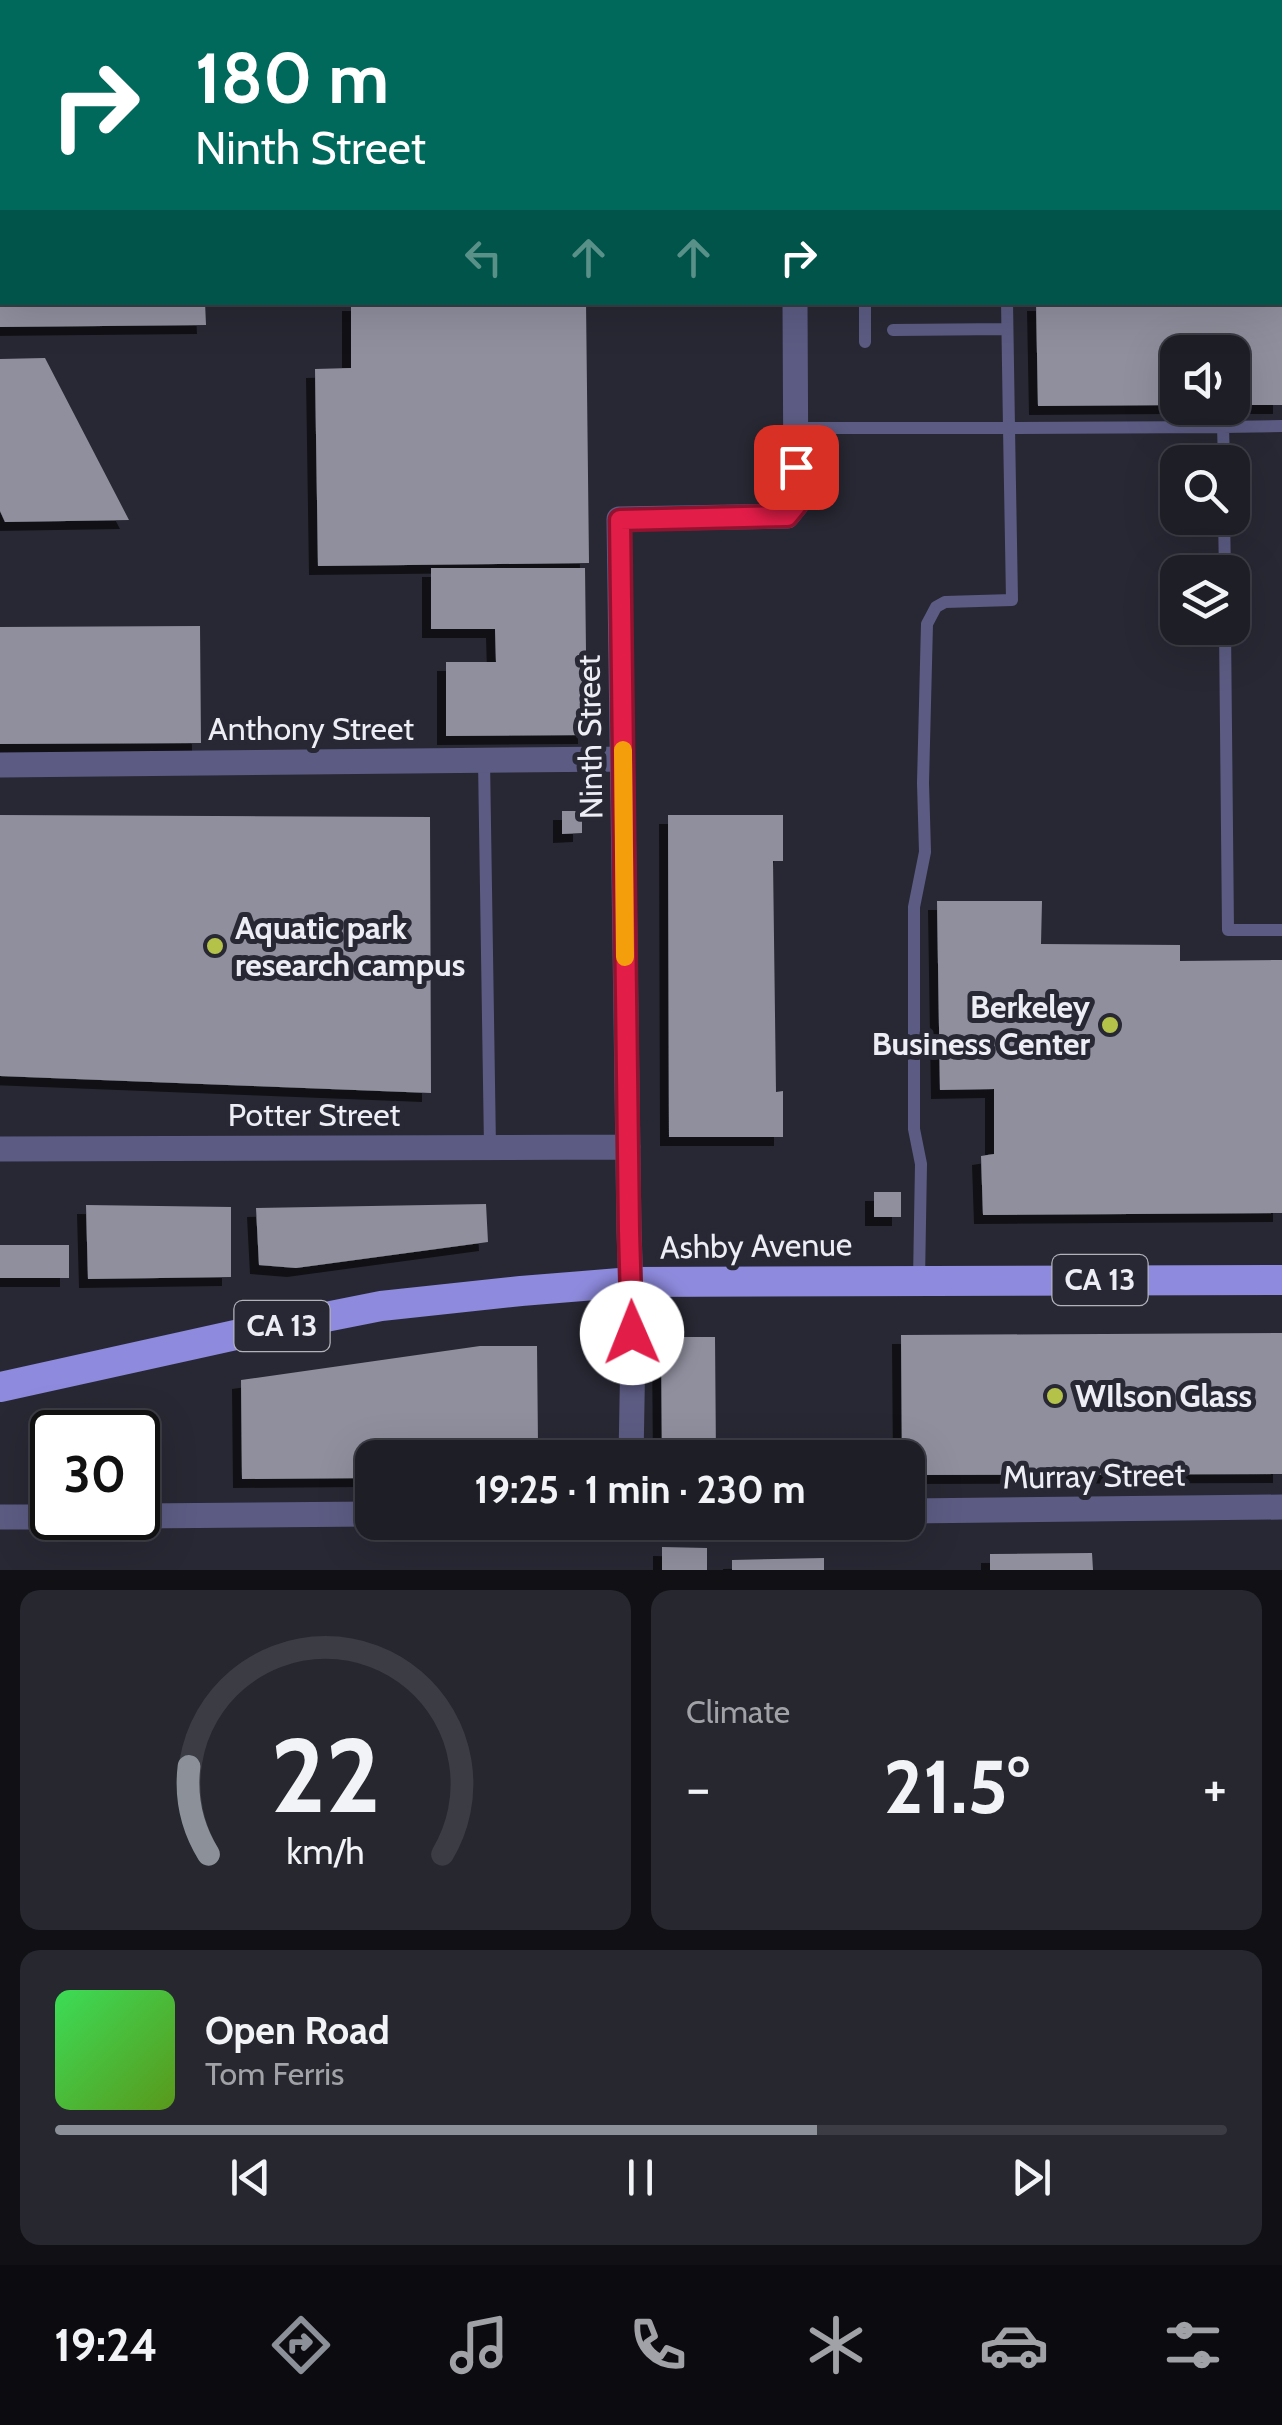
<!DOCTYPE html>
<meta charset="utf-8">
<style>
:root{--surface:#1e1e27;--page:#26272f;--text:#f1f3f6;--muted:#a1a2a7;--line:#3c3c44;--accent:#8c9099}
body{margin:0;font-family:Cabin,sans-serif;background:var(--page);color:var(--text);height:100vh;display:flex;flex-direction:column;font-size:38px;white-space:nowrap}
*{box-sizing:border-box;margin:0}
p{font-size:32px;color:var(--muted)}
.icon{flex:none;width:55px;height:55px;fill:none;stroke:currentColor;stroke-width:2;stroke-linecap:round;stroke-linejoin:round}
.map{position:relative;height:1570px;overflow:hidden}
.sheet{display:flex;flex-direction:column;gap:20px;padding:20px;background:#101015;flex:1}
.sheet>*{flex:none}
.top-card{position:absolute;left:0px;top:0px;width:1282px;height:305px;box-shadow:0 10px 40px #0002,0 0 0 2px var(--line);background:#00695c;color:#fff;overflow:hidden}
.fabs{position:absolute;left:1160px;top:335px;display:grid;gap:20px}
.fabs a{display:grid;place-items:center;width:90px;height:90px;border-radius:20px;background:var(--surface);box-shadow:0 10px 40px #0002,0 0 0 2px var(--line);font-size:50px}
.speed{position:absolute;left:30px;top:1410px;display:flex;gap:20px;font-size:50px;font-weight:700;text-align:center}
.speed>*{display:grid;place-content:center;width:130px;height:130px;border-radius:50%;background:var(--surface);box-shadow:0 10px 40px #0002,0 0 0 2px var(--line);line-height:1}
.speed .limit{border:5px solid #111;border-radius:15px;background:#fff;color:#111}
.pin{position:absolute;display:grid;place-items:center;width:85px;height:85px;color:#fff;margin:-42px;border-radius:20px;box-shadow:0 5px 15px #0006}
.me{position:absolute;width:110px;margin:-55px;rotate:359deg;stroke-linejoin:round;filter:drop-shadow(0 0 8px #0008)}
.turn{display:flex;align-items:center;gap:35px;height:210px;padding:0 30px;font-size:45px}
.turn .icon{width:130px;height:130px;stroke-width:2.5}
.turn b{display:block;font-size:70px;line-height:85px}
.lanes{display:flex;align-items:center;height:95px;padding:0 30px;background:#0003;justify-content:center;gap:50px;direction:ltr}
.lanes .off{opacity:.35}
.big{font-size:75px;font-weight:800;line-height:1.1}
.sheet .card{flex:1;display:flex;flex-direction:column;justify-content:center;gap:15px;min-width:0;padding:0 35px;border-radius:20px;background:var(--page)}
.sheet .dial{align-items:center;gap:0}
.dial svg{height:260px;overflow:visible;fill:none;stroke:var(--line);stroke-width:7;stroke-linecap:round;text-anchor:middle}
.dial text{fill:var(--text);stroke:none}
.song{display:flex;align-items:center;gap:30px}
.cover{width:120px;height:120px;border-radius:15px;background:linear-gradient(135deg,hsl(130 70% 55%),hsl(90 70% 35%))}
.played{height:10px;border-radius:5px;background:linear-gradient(90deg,var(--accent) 65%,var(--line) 65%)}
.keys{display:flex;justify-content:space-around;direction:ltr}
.heat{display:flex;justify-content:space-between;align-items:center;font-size:55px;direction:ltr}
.sheet .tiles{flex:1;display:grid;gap:20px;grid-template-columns:1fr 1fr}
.card:last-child{grid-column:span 2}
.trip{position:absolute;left:355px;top:1440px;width:570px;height:100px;border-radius:20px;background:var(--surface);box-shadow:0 10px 40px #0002,0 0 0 2px var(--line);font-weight:800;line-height:100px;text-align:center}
.dock{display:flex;height:160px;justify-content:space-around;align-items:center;background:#0c0c10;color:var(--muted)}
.dock .icon{width:70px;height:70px}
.dock .selected{color:var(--accent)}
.dock b{font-size:45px;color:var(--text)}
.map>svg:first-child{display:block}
.building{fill:#8f8f9e;filter:url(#shadow)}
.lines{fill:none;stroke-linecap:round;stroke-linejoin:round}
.lane{stroke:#5c5b83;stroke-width:12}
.street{stroke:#5c5b83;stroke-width:25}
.primary{stroke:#8e8add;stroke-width:30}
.route-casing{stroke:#92132f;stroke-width:25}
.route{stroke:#e11d48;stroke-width:18}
.slow{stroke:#f59e0b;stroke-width:18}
.poi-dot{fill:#b5c24a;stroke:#282834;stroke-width:4}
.labels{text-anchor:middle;stroke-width:10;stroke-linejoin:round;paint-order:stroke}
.shield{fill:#282834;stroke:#b2b2bb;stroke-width:2.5}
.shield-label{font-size:30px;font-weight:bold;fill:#ededf5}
.street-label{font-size:32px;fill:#ededf5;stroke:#282834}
.poi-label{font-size:32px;font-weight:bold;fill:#ededf5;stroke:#282834;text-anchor:start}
</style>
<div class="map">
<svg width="1282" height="1570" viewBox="0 0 1282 1570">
<defs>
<filter id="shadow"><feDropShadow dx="-9" dy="9" stdDeviation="0" flood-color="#0009"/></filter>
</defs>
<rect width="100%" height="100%" fill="#282834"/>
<path class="building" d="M0,302H205L206,325L0,327Z
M351,302H586L589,563L318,566L315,369L351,368Z
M1036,302H1282V405H1232V352H1178V405L1038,406Z
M45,358L129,520L5,522L0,511V359Z
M431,568H585L587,735L446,736V662H496L495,629H431Z
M200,626L201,743L0,744V627Z
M562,811H582V833L562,834Z
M0,815L430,817L431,1093L0,1076Z
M668,815H783V861H773L776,1092L783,1091V1137H669Z
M937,901H1042L1041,944L1180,945V961L1282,960V1213L983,1215L981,1156L994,1154V1089L940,1090Z
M874,1192H901V1217H874Z
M486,1204L488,1242L296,1268L259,1265L256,1208Z
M86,1205L231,1207V1277L88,1279Z
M0,1245H69V1278H0Z
M1282,1333V1474L908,1475V1458H902L901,1335Z
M661,1337H715L716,1458H662Z
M480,1346H537L538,1445H592V1458H372V1478L242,1479L241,1380Z
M662,1547L707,1548V1570H662Z
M1092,1553L1093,1570H990V1554Z
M824,1558V1570H732V1560Z"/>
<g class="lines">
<path class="lane" d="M116,0V2
M1007,302L1009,428L1223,427L1224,462
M893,330L1007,329
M865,342V302
M1223,427L1282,426
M795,428H1009L1012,600L945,602L936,607L927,624L923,783L925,852L914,907V1129L921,1164L919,1280
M1224,518L1225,572
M1225,628L1228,930H1282
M484,760L490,1147"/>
<path class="street" d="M334,0V2
M799,0L800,2
M1259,0V2
M1280,103H1282
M0,110H2
M0,765L622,759
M0,1149L628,1147
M631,1458L633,1347L629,1231L619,519L787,516L796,505L795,302
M908,1511L1282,1507
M138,1516L372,1514
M0,1517H52"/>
<path class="primary" d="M0,1387L240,1334L381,1306L521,1291L632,1282L1282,1280"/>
</g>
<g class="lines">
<defs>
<path id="route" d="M632,1333L629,1231L620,520L787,516L796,505V467"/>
</defs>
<use href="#route" class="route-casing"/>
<use href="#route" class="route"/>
<path class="slow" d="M623,750L625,957"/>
</g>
<g class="poi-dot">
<circle cx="215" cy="946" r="10"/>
<circle cx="1110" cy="1025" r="10"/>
<circle cx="1055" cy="1396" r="10"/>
</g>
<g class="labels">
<g class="shield">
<rect x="1052.5" y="1255" width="95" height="50" rx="8"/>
<rect x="234.5" y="1301" width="95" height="50" rx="8"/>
</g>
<g class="shield-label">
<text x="1100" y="1290">CA 13</text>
<text x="282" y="1336">CA 13</text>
</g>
<g class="street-label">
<text x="311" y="740">Anthony Street</text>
<text transform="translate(590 737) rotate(-91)" y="11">Ninth Street</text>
<text x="314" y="1126">Potter Street</text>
<text transform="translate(756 1246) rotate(-1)" y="11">Ashby Avenue</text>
<text transform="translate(1094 1476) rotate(-1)" y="11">Murray Street</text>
</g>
<g class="poi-label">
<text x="235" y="939">Aquatic park<tspan x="235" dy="37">research campus</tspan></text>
<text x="1090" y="1018" text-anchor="end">Berkeley<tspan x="1090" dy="37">Business Center</tspan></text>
<text x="1075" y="1407">WIlson Glass</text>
</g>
</g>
</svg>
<div class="fabs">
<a><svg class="icon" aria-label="sound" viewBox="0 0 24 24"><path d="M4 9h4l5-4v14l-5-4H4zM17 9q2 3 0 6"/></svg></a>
<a><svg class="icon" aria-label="search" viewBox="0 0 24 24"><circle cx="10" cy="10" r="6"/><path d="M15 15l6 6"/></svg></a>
<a><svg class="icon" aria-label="layers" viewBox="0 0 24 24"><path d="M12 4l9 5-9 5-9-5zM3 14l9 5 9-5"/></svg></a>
</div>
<div class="speed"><div class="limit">30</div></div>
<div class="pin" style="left:796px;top:467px;background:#d93025"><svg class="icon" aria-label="arrive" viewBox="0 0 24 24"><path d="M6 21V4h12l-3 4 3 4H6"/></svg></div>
<svg class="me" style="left:632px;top:1333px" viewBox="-20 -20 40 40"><circle r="19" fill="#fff"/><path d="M0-13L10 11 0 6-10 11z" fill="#e11d48"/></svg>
<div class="trip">19:25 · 1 min · 230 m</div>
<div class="top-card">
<div class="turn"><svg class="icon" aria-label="right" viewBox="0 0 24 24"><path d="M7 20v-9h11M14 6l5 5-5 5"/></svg><div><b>180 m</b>Ninth Street</div></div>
<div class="lanes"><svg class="icon off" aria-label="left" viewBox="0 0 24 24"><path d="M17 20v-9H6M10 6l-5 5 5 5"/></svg><svg class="icon off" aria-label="ahead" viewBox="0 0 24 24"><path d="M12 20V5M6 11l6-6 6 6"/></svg><svg class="icon off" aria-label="ahead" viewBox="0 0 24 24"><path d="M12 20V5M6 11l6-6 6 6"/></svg><svg class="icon" aria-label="right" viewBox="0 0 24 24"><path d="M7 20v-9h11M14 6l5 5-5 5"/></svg></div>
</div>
</div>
<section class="sheet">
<div class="tiles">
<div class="card dial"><svg viewBox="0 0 100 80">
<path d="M14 69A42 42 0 1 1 86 69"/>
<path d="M14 69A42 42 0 0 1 8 42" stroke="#8c9099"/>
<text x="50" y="56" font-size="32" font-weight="700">22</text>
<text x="50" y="72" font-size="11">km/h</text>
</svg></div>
<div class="card"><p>Climate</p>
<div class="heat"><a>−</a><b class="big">21.5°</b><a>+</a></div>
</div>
<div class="card">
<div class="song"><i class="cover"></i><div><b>Open Road</b><p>Tom Ferris</p></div></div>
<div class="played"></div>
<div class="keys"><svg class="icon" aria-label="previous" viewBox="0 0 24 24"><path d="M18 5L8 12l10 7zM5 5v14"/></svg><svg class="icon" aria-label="pause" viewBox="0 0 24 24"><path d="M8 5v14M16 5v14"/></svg><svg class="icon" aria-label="next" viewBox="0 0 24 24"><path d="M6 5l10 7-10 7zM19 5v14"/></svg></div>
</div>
</div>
</section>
<nav class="dock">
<b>19:24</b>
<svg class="icon selected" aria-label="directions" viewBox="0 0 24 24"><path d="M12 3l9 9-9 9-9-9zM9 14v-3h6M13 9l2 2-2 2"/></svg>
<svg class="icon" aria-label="music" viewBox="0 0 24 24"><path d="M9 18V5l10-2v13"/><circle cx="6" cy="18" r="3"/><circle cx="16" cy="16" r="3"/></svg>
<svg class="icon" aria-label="phone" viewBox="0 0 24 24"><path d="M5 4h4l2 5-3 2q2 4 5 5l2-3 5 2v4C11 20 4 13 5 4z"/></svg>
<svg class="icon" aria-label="climate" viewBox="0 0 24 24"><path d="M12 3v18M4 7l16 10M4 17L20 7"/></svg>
<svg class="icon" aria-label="car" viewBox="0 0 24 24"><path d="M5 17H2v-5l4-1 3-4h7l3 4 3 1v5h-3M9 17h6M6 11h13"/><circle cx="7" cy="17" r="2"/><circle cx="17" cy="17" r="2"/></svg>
<svg class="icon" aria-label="filters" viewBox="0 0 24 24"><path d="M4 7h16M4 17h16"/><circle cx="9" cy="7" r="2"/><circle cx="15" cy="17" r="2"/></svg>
</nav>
